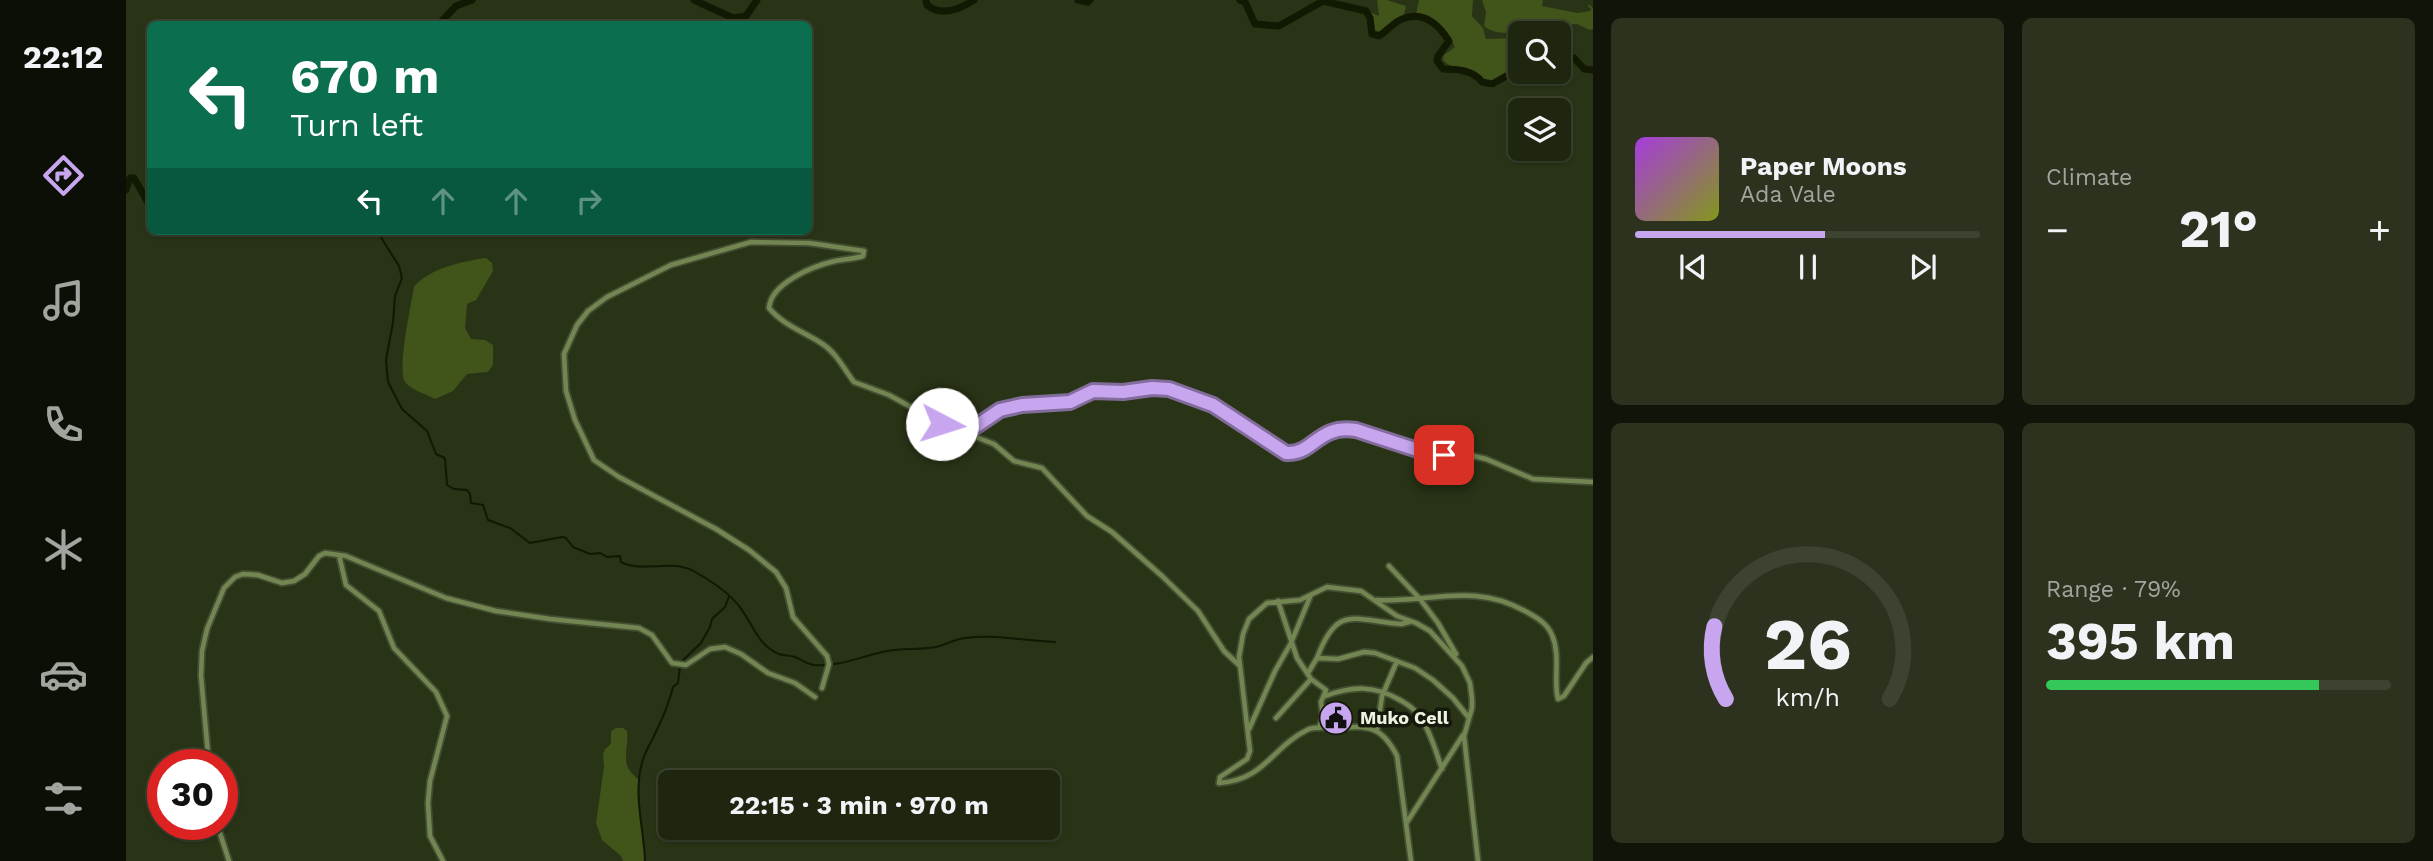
<!DOCTYPE html>
<meta charset="utf-8">
<style>
:root{--surface:#1f2610;--page:#2c321e;--text:#f1f3f6;--muted:#a1a59f;--line:#3c4330;--accent:#c8a6ef}
body{margin:0;font-family:"Work Sans",sans-serif;background:var(--page);color:var(--text);height:100vh;display:flex;flex-direction:column;font-size:26px;white-space:nowrap}
*{box-sizing:border-box;margin:0}
p{font-size:23px;color:var(--muted)}
.icon{flex:none;width:38px;height:38px;fill:none;stroke:currentColor;stroke-width:2;stroke-linecap:round;stroke-linejoin:round}
.map{position:relative;flex:1;overflow:hidden}
.panel{display:flex;flex-direction:column;gap:18px;padding:18px;background:#111509;width:840px}
.panel>*{flex:none}
.guide{position:absolute;left:21px;top:21px;width:665px;height:214px;border-radius:10px;box-shadow:0 2px 5px #0004,0 0 0 2px var(--line);background:#0b6e4f;color:#fff;overflow:hidden}
.controls{position:absolute;left:1382px;top:21px;display:grid;gap:14px}
.controls a{display:grid;place-items:center;width:63px;height:63px;border-radius:10px;background:var(--surface);box-shadow:0 2px 5px #0004,0 0 0 2px var(--line);font-size:35px}
.speed{position:absolute;left:21px;top:749px;display:flex;gap:14px;font-size:35px;font-weight:700;text-align:center}
.speed>*{display:grid;place-content:center;width:91px;height:91px;border-radius:50%;background:var(--surface);box-shadow:0 2px 5px #0004,0 0 0 2px var(--line);line-height:1}
.speed .limit{border:10px solid #d22;background:#fff;color:#111}
.pin{position:absolute;display:grid;place-items:center;width:60px;height:60px;color:#fff;margin:-30px;border-radius:14px;box-shadow:0 4px 10px #0006}
.me{position:absolute;width:77px;margin:-38px;rotate:95deg;stroke-linejoin:round;filter:drop-shadow(0 0 5px #0008)}
.turn{display:flex;align-items:center;gap:24px;height:147px;padding:0 28px;font-size:32px}
.turn .icon{width:91px;height:91px;stroke-width:2.5}
.turn b{display:block;font-size:49px;line-height:60px}
.lanes{display:flex;align-items:center;height:66px;padding:0 28px;background:#0003;justify-content:center;gap:35px;direction:ltr}
.lanes .off{opacity:.35}
.big{font-size:52px;font-weight:700;line-height:1.1}
.panel .card{flex:1;display:flex;flex-direction:column;justify-content:center;gap:10px;min-width:0;padding:0 24px;border-radius:10px;background:var(--page)}
.panel .dial{align-items:center;gap:0}
.dial svg{height:182px;overflow:visible;fill:none;stroke:var(--line);stroke-width:7;stroke-linecap:round;text-anchor:middle}
.dial text{fill:var(--text);stroke:none}
.song{display:flex;align-items:center;gap:21px}
.cover{width:84px;height:84px;border-radius:10px;background:linear-gradient(135deg,hsl(280 70% 55%),hsl(70 70% 35%))}
.played{height:7px;border-radius:4px;background:linear-gradient(90deg,var(--accent) 55%,var(--line) 55%)}
.keys{display:flex;justify-content:space-around;direction:ltr}
.heat{display:flex;justify-content:space-between;align-items:center;font-size:38px;direction:ltr}
.charge{height:10px;border-radius:5px;background:linear-gradient(90deg,#34c759 79%,var(--line) 0)}
.panel .tiles{flex:1;display:grid;gap:18px;grid-template-columns:repeat(2,1fr)}
.trip{position:absolute;left:532px;top:770px;width:402px;height:70px;border-radius:10px;background:var(--surface);box-shadow:0 2px 5px #0004,0 0 0 2px var(--line);font-weight:700;line-height:70px;text-align:center}
main{display:flex;flex:1;min-height:0}
.menu{display:flex;flex-direction:column;width:126px;justify-content:space-around;align-items:center;background:#0c0f06;color:var(--muted)}
.menu .icon{width:49px;height:49px}
.menu .on{color:var(--accent)}
.menu b{font-size:32px;color:var(--text)}
.map>svg:first-child{display:block}
.green{fill:#41541a}
.lines{fill:none;stroke-linecap:round;stroke-linejoin:round}
.stream{stroke:#111902;stroke-width:2}
.river{stroke:#111902;stroke-width:7}
.street-casing{stroke:#444e32;stroke-width:8}
.street{stroke:#738652;stroke-width:4.5}
.route-casing{stroke:#826c9b;stroke-width:18}
.route{stroke:#c8a6ef;stroke-width:12}
.labels{text-anchor:middle;stroke-width:7;stroke-linejoin:round;paint-order:stroke}
.poi-label{font-size:18px;font-weight:bold;fill:#ebf2e0;stroke:#14190c;text-anchor:start}
</style>
<main>
<nav class="menu">
<b>22:12</b>
<svg class="icon on" aria-label="directions" viewBox="0 0 24 24"><path d="M12 3l9 9-9 9-9-9zM9 14v-3h6M13 9l2 2-2 2"/></svg>
<svg class="icon" aria-label="music" viewBox="0 0 24 24"><path d="M9 18V5l10-2v13"/><circle cx="6" cy="18" r="3"/><circle cx="16" cy="16" r="3"/></svg>
<svg class="icon" aria-label="phone" viewBox="0 0 24 24"><path d="M5 4h4l2 5-3 2q2 4 5 5l2-3 5 2v4C11 20 4 13 5 4z"/></svg>
<svg class="icon" aria-label="climate" viewBox="0 0 24 24"><path d="M12 3v18M4 7l16 10M4 17L20 7"/></svg>
<svg class="icon" aria-label="car" viewBox="0 0 24 24"><path d="M5 17H2v-5l4-1 3-4h7l3 4 3 1v5h-3M9 17h6M6 11h13"/><circle cx="7" cy="17" r="2"/><circle cx="17" cy="17" r="2"/></svg>
<svg class="icon" aria-label="filters" viewBox="0 0 24 24"><path d="M4 7h16M4 17h16"/><circle cx="9" cy="7" r="2"/><circle cx="15" cy="17" r="2"/></svg>
</nav>
<div class="map">
<svg width="1467" height="861" viewBox="0 0 1467 861">
<rect width="100%" height="100%" fill="#293316"/>
<path class="green" d="M1251,0H1261L1280,6C1279,18 1268,26 1258,33L1246,29L1245,17L1241,11L1253,16Z
M1293,0H1347L1346,16L1357,28L1360,39L1390,38L1392,47L1395,48V70L1365,88L1357,85C1346,65 1329,73 1317,60L1318,55L1329,47L1324,38H1319C1319,25 1302,20 1289,19Z
M1356,0H1417L1416,6L1452,13L1464,11L1465,8L1462,7L1463,4L1467,8V29L1464,30L1451,24H1446L1445,61H1433V33L1415,32L1413,21L1408,24L1409,33H1395V39L1391,37L1390,33C1379,33 1367,34 1358,26L1360,12Z
M360,258L366,263L367,271L350,300L341,304L339,328L345,339L359,340L367,345V365L362,372L341,374L327,391L309,399C300,394 285,390 279,382C271,369 285,305 288,287C303,268 338,261 360,258Z
M490,728H497L501,731C503,754 492,763 513,780C511,808 518,834 519,861H497L495,856L476,840L470,823L478,767L477,754L479,749L485,744V731Z"/>
<g class="lines">
<path class="stream" d="M251,231L273,266L276,278L269,296L267,322L260,360L262,382L276,409L301,431L310,454L319,458L321,485L328,489L341,490L344,494L345,503L357,505L362,520L384,528L404,543L436,537L440,538L447,547L464,554L474,553L481,557L494,556L495,562C519,574 546,557 571,573C585,581 603,593 613,606C627,623 631,645 653,654C658,656 663,655 669,657C676,660 680,664 688,665C714,667 736,656 761,651C778,647 797,651 814,646C823,643 830,639 839,638C873,634 897,641 929,642
M556,661L575,643L584,627L586,619L599,607L603,596
M519,861C518,828 507,796 516,763C518,754 523,746 527,738C535,722 543,704 547,687L552,683L554,667"/>
<path class="river" d="M568,0L607,18L620,16L631,0
M800,0L801,5C815,17 834,9 848,0
M952,0L962,2L964,0
M1114,0L1119,2L1129,24L1153,26L1197,1L1240,11L1244,18L1246,34L1253,36C1260,32 1269,21 1276,19C1298,10 1313,25 1323,41L1312,56L1311,61L1317,69C1331,69 1347,70 1356,82L1366,84L1395,68
M313,24L330,6L346,0
M1433,60L1448,58L1458,69L1467,70
M0,190L4,178H8L21,201H24"/>
<defs>
<path id="street" d="M840,432L874,410L896,405L944,402L967,391L997,392L1026,388L1043,389L1088,405L1160,452C1188,455 1191,424 1230,430L1310,456L1335,453L1360,459L1407,479L1467,482
M213,555L220,585L253,611L268,648L310,692L321,716L304,781L302,803L304,836L317,861
M1263,566L1294,599L1312,623L1330,654
M1251,600C1305,603 1347,582 1399,611C1410,617 1421,623 1426,635C1435,656 1427,680 1432,699L1438,696L1460,663L1467,657
M1152,601L1171,658L1185,679L1200,690L1195,702L1197,717L1193,728
M1191,658C1211,604 1227,620 1275,624L1283,622
M1182,673L1191,658L1212,659L1238,652L1249,653L1289,668L1307,680L1327,698L1343,718
M696,688L703,664L701,656L667,617L660,588L650,572L623,550L590,529L493,477L468,460L449,420L440,391L438,354L451,325L462,311L481,297L545,265L625,242L683,243L738,251L737,256C728,259 718,259 709,261C687,266 645,283 643,308C657,325 678,332 695,343C710,352 718,369 728,382L763,395L816,424L868,444L888,461L916,468L961,516L986,532L1036,576L1072,611L1098,651L1114,666
M1199,696C1227,686 1248,685 1274,700C1282,705 1289,709 1295,718C1305,733 1310,752 1316,769
M1150,718L1185,679
M1123,729L1149,671L1165,643L1184,597
M1251,731L1256,696L1271,661
M83,765L75,676L76,651L81,629L98,588L109,577L117,574L132,575L156,583L168,581L179,574L193,556L199,553L220,556L320,598L370,611L424,619L513,628L526,635L546,663L560,665L584,649L599,647L615,654L642,673L669,683L689,697
M1281,822L1337,735
M91,824L103,861
M1285,861L1271,756C1255,724 1241,726 1208,728C1199,728 1188,726 1181,730C1146,747 1139,780 1093,783L1094,777L1121,759L1124,751L1113,657L1117,634L1123,619L1141,603L1174,600L1201,587L1235,591L1271,616L1290,623L1304,631L1336,666L1344,683L1346,699V708L1338,736L1352,861"/>
</defs>
<use href="#street" class="street-casing"/>
<use href="#street" class="street"/>
</g>
<g class="lines">
<defs>
<path id="route" d="M816,424L840,433L874,410L896,405L944,402L967,391L997,392L1026,388L1043,389L1087,405L1160,453C1188,455 1191,424 1230,430L1310,456L1318,455"/>
</defs>
<use href="#route" class="route-casing"/>
<use href="#route" class="route"/>
</g>
<defs>
<symbol id="civic-disc" viewBox="-11 -11 22 22"><circle r="9.5" fill="#c8a6ef" stroke="#14190c"/><path d="M-.6-6.5H3V-4.5H.6V-3L4-1V1h2V6H-6V1h2V-1L-.6-3ZM-1.2 2.5V6h2.4V2.5Z" fill="#111"/></symbol>
</defs>
<g fill-rule="evenodd">
<use href="#civic-disc" x="1191" y="699" width="38" height="38"/>
</g>
<g class="labels">
<g class="poi-label">
<text x="1234" y="724">Muko Cell</text>
</g>
</g>
</svg>
<div class="controls">
<a><svg class="icon" aria-label="search" viewBox="0 0 24 24"><circle cx="10" cy="10" r="6"/><path d="M15 15l6 6"/></svg></a>
<a><svg class="icon" aria-label="layers" viewBox="0 0 24 24"><path d="M12 4l9 5-9 5-9-5zM3 14l9 5 9-5"/></svg></a>
</div>
<div class="speed"><div class="limit">30</div></div>
<div class="pin" style="left:1318px;top:455px;background:#d93025"><svg class="icon" aria-label="arrive" viewBox="0 0 24 24"><path d="M6 21V4h12l-3 4 3 4H6"/></svg></div>
<svg class="me" style="left:816px;top:424px" viewBox="-20 -20 40 40"><circle r="19" fill="#fff"/><path d="M0-13L10 11 0 6-10 11z" fill="#c8a6ef"/></svg>
<div class="trip">22:15 · 3 min · 970 m</div>
<div class="guide">
<div class="turn"><svg class="icon" aria-label="left" viewBox="0 0 24 24"><path d="M17 20v-9H6M10 6l-5 5 5 5"/></svg><div><b>670 m</b>Turn left</div></div>
<div class="lanes"><svg class="icon" aria-label="left" viewBox="0 0 24 24"><path d="M17 20v-9H6M10 6l-5 5 5 5"/></svg><svg class="icon off" aria-label="ahead" viewBox="0 0 24 24"><path d="M12 20V5M6 11l6-6 6 6"/></svg><svg class="icon off" aria-label="ahead" viewBox="0 0 24 24"><path d="M12 20V5M6 11l6-6 6 6"/></svg><svg class="icon off" aria-label="right" viewBox="0 0 24 24"><path d="M7 20v-9h11M14 6l5 5-5 5"/></svg></div>
</div>
</div>
<section class="panel">
<div class="tiles">
<div class="card">
<div class="song"><i class="cover"></i><div><b>Paper Moons</b><p>Ada Vale</p></div></div>
<div class="played"></div>
<div class="keys"><svg class="icon" aria-label="previous" viewBox="0 0 24 24"><path d="M18 5L8 12l10 7zM5 5v14"/></svg><svg class="icon" aria-label="pause" viewBox="0 0 24 24"><path d="M8 5v14M16 5v14"/></svg><svg class="icon" aria-label="next" viewBox="0 0 24 24"><path d="M6 5l10 7-10 7zM19 5v14"/></svg></div>
</div>
<div class="card"><p>Climate</p>
<div class="heat"><a>−</a><b class="big">21°</b><a>+</a></div>
</div>
<div class="card dial"><svg viewBox="0 0 100 80">
<path d="M14 69A42 42 0 1 1 86 69"/>
<path d="M14 69A42 42 0 0 1 9 37" stroke="#c8a6ef"/>
<text x="50" y="56" font-size="32" font-weight="700">26</text>
<text x="50" y="72" font-size="11">km/h</text>
</svg></div>
<div class="card"><p>Range · 79%</p><b class="big">395 km</b><div class="charge"></div></div>
</div>
</section>
</main>
